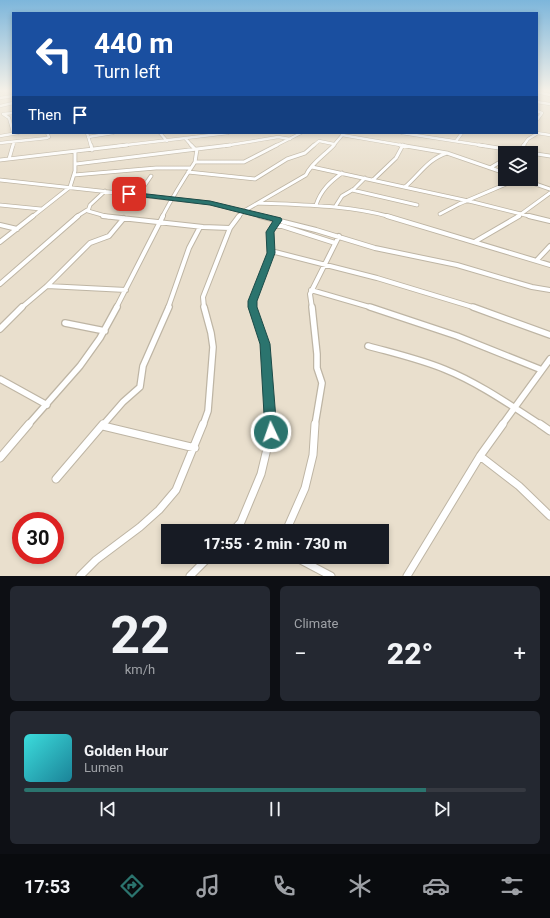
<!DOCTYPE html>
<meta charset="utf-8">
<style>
:root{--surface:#171b24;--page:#242831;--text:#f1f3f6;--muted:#9ea1a6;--line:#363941;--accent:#2b746e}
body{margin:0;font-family:Roboto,sans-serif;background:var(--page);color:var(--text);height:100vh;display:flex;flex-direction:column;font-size:15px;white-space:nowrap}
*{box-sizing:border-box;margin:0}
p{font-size:13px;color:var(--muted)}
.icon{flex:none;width:22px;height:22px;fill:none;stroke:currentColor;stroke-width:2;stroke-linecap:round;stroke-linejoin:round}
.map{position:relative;height:576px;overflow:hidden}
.side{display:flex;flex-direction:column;gap:10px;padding:10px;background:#0d0f14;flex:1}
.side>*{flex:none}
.top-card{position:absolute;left:12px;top:12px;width:526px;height:122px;border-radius:0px;box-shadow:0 2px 6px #0003;background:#1a4fa0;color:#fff;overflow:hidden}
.buttons{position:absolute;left:498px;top:146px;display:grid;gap:8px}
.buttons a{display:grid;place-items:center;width:40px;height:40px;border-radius:0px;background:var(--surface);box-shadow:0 2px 6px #0003;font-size:20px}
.speed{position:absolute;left:12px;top:512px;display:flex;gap:8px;font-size:20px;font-weight:700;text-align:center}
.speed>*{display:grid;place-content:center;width:52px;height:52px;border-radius:50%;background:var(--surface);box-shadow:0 2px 6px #0003;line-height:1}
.speed .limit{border:6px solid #d22;background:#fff;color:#111}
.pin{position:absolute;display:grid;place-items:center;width:34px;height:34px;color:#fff;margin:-17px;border-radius:8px;box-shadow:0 2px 6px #0006}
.me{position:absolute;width:44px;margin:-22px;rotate:357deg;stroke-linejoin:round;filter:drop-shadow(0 0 3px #0008)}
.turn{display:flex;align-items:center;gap:14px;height:84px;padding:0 16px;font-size:18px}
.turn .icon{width:52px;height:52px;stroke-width:2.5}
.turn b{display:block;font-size:28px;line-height:34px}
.then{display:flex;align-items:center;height:38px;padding:0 16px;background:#0003;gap:8px;font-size:15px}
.big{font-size:30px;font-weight:800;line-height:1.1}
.side .card{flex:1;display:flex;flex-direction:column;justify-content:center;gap:6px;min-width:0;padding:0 14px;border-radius:6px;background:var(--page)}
.side .dial{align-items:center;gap:0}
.dial b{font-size:52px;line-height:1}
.song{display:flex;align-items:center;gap:12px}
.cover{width:48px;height:48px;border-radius:6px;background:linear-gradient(135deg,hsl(180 70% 55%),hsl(190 70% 35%))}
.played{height:4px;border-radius:2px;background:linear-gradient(90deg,var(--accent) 80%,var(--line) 80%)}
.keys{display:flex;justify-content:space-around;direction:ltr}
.heat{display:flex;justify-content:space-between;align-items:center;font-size:22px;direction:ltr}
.side .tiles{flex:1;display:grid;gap:10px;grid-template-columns:1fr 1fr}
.card:last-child{grid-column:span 2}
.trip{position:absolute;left:161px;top:524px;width:228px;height:40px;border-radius:0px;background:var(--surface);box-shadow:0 2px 6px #0003;font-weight:800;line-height:40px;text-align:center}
.dock{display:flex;height:64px;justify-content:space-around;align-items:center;background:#090b0e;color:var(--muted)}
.dock .icon{width:28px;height:28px}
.dock .current{color:var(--accent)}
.dock b{font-size:18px;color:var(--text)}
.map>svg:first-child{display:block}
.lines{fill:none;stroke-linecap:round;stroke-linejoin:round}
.minor-far4-casing{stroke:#beb5a4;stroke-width:3.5}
.minor-far3-casing{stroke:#beb5a4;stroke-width:4.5}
.minor-far2-casing{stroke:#beb5a4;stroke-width:6}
.minor-far1-casing{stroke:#beb5a4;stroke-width:8}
.minor-casing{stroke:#beb5a4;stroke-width:9}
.minor-far4{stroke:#fff;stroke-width:2.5}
.minor-far3{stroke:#fff;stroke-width:3}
.minor-far2{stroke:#fff;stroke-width:4}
.minor-far1{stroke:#fff;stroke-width:5.5}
.minor{stroke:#fff;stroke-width:7}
.route{fill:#2b746e;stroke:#1c4b48}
</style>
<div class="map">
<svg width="550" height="576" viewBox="0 0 550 576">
<rect width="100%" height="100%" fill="#e9dfcd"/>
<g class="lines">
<defs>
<path id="minor-far4" d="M0,91L2,90
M537,92L550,95
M0,98L13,96
M537,102L550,104
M0,106L13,103
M537,111L542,113L537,120
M3,114L9,118L13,132
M3,114L13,113
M87,133L91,146
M160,133L167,141
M402,133L486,146
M537,133L550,135
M342,135L406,146
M0,136L18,133
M88,137L113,133
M185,138L192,146
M456,141L462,133
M0,143L47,138L49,137L47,133
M13,146L14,142
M118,146L228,133
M224,146L278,137L290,139
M275,146L301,133
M313,146L319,141L334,144
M333,146L344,133
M523,146L528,139L538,133"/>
<path id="minor-far3" d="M91,145L92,150
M191,145L195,149
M400,145L447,153L505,173
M479,145L550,156
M524,145L521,149L524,151
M197,149L230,145
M9,159L13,145
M0,160L127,145
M76,164L197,149L195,162
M312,167L473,202L533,217
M490,168L505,159
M188,172L255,179L287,159L305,153L314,145
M74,175L156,168H191
M521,179L550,189
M0,180L210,203L264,217
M373,180L396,158L403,145
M405,187C420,174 428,159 447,153
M352,190L417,205
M105,191L90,205L88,211L109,217
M138,195L151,176
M258,203C302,205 348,205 391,217
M0,205L41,209
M316,205C321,190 330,182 342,173
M335,207L342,196L354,189L365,178
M440,214L459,204L518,179
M32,217L70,187L75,171V152
M76,217L87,210
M162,217C172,198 183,180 195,162H244L277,145
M238,217L244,211L306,175C311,163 325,155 334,145
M517,217L550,193"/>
<path id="minor-far2" d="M103,216L203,227L230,228
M260,216L316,230L375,248L457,265L532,287L550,290
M387,216L550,265
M529,216L550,221
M0,225L17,229
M274,226H282L335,243
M476,241L519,216
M0,242L33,216
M271,251L377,278L476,308
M537,260L550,246
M0,284L78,216
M47,286L126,290
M311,290L373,308
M21,308L47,286L90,243L109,236L124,218
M116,308L163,216
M168,308L189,248L200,227
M204,308L203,297L230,228L239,216
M252,308V301L271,253L270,232L278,220
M312,308L310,294L339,236"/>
<path id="minor-far1" d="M252,307L265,344L271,425
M312,307L317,354V368L322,383L315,425
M370,307L457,336L542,370
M473,307L550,335
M65,323L105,331
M0,329L22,307
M368,346C393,353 419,359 444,369C479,383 510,405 541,425
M0,379L47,405
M28,425L80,366L100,338L117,307
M103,425L123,402L140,387L143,366L169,307
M203,425L208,411L213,347L211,333L204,307
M502,425L550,359"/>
<path id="minor" d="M540,424L550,431
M103,426L195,448
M480,456L519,486L550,516
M0,458L29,424
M56,479L103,424
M233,531L241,522L261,474L271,432L270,424
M286,531L305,488L313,455L315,424
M295,557L331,576
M80,576L96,560L140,527L159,510L176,490L203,424
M190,576L209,557
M407,576L480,456L503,424"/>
</defs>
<use href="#minor-far4" class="minor-far4-casing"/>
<use href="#minor-far3" class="minor-far3-casing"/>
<use href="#minor-far2" class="minor-far2-casing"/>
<use href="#minor-far1" class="minor-far1-casing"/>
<use href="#minor" class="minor-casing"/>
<use href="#minor-far4" class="minor-far4"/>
<use href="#minor-far3" class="minor-far3"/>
<use href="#minor-far2" class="minor-far2"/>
<use href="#minor-far1" class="minor-far1"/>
<use href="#minor" class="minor"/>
</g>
<linearGradient id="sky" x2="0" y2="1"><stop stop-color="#7db6db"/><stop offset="0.53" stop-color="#f5f1e8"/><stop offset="1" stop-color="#f5f1e8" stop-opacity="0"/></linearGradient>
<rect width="550" height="171" fill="url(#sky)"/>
<path class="route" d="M129,192L210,201L281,218L282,220L274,232L275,253L257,301V307L270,344L277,432L275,436L271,438L266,436L265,432L260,344L248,307V301L267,253L266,232L273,221L210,205L127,195V193Z"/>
</svg>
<div class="buttons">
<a><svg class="icon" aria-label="layers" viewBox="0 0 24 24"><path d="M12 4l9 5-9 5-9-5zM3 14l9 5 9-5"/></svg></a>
</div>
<div class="speed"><div class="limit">30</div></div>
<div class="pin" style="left:129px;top:194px;background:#d93025"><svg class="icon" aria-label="arrive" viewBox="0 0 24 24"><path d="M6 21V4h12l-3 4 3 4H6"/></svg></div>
<svg class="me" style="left:271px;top:432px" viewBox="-20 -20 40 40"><circle r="17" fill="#2b746e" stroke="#fff" stroke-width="3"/><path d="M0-11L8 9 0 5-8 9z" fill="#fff"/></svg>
<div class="trip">17:55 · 2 min · 730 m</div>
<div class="top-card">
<div class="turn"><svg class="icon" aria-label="left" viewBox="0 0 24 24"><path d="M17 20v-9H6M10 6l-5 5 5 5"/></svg><div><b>440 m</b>Turn left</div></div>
<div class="then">Then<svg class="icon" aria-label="arrive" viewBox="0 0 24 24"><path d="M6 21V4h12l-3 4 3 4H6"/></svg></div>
</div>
</div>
<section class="side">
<div class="tiles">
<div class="card dial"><b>22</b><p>km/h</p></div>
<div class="card"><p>Climate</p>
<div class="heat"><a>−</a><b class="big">22°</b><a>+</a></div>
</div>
<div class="card">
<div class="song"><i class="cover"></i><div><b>Golden Hour</b><p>Lumen</p></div></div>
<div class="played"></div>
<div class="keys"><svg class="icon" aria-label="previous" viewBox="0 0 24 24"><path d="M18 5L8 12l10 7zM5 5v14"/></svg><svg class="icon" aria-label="pause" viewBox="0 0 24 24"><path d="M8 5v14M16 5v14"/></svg><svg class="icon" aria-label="next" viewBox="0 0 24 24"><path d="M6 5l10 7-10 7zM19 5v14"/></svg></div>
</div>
</div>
</section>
<nav class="dock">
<b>17:53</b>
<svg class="icon current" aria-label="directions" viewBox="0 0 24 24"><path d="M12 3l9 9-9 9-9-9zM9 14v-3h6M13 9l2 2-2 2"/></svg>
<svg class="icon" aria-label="music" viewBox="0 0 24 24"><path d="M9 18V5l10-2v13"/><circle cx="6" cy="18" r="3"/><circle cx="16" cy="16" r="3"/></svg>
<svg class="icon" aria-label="phone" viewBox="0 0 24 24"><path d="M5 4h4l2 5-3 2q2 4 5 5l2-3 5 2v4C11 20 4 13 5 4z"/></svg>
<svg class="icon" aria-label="climate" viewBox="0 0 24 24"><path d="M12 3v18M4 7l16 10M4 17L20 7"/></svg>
<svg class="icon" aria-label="car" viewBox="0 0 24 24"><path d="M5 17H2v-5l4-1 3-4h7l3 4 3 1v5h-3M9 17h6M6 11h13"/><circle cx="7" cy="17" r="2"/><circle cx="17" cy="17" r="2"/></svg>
<svg class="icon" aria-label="filters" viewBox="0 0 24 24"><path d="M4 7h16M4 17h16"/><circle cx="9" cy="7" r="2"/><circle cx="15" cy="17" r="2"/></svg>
</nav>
